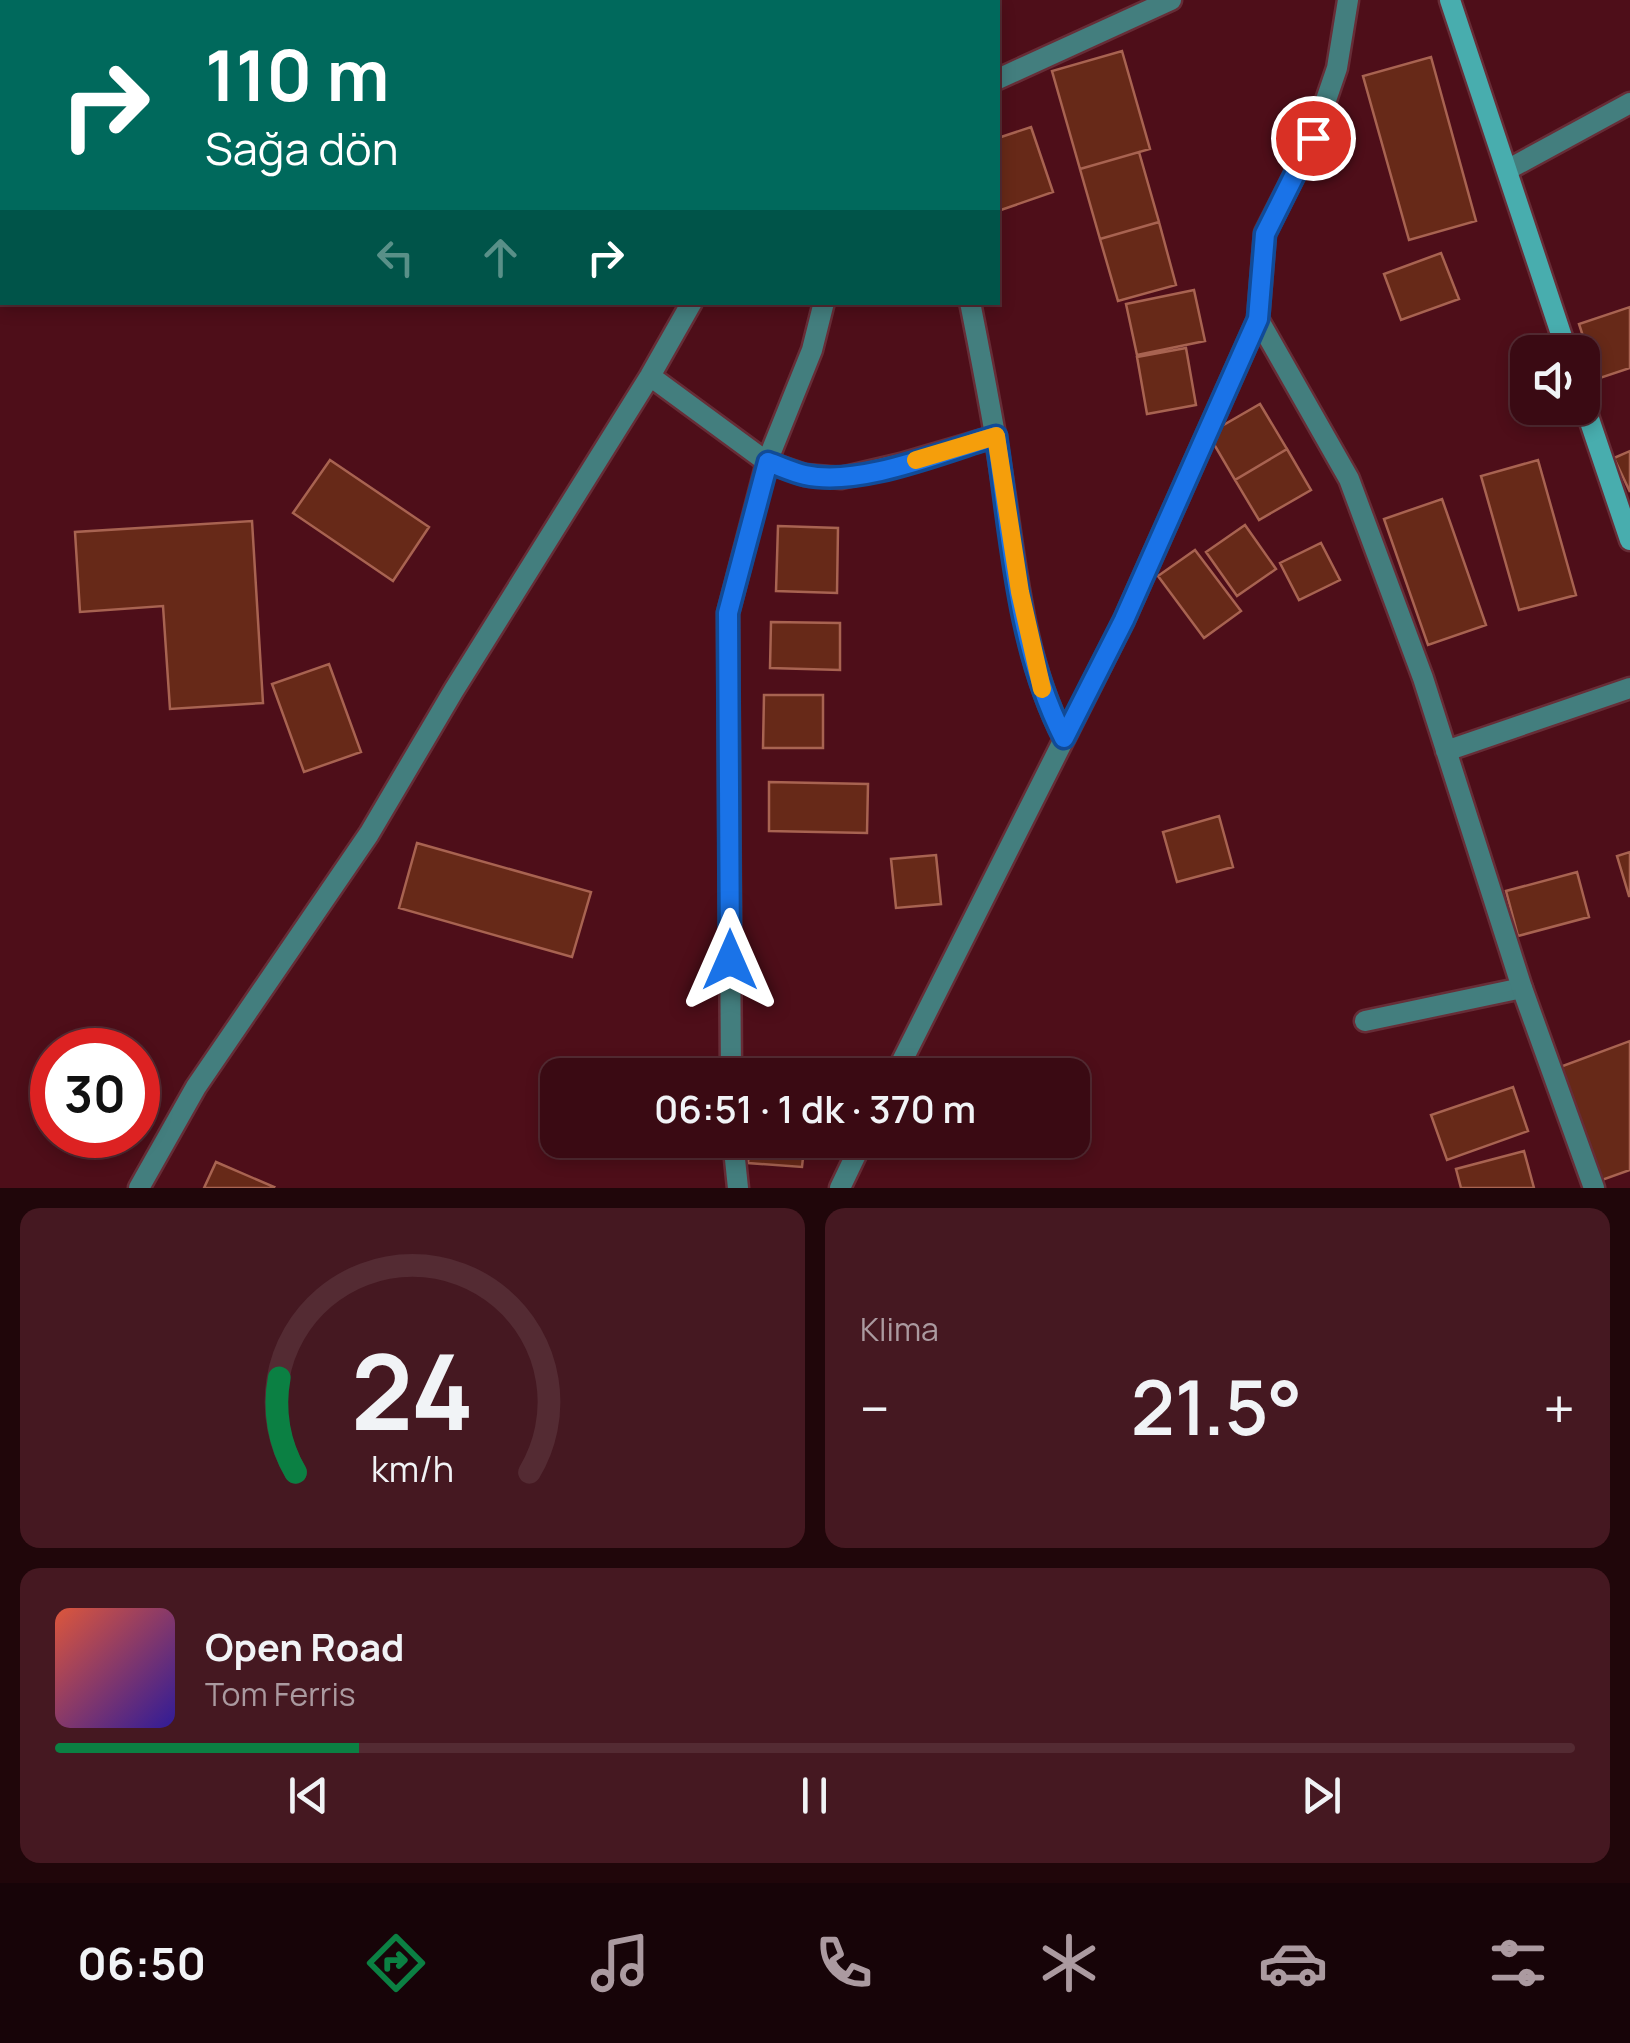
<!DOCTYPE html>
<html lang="tr">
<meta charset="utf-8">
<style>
:root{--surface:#3a0a13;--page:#451821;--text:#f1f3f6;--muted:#ab9aa0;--line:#542b33;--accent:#0b8043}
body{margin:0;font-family:Manrope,sans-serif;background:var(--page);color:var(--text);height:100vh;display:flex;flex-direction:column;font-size:38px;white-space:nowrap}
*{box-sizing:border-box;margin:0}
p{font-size:32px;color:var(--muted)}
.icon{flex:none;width:55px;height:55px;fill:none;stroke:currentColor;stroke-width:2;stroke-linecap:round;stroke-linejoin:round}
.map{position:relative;height:1188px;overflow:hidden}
.sheet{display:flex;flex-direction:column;gap:20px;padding:20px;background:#20060a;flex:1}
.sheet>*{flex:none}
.banner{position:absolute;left:0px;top:0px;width:1000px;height:305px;box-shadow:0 5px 15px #0003,0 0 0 2px var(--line);background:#00695c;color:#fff;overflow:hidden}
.tools{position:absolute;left:1510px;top:335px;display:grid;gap:20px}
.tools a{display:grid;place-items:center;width:90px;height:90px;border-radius:20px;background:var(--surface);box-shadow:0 5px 15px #0003,0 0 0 2px var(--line);font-size:50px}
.speed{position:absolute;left:30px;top:1028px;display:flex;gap:20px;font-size:50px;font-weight:700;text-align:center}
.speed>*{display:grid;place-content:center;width:130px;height:130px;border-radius:50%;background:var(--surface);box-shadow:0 5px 15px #0003,0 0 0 2px var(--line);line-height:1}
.speed .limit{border:15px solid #d22;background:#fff;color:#111}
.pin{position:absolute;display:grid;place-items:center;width:85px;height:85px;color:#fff;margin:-42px;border:5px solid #fff;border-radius:50%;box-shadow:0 2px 10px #0007}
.me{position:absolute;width:110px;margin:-55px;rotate:0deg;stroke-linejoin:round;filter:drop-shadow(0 0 8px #0008)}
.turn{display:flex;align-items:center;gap:35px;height:210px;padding:0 40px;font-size:45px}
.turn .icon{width:130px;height:130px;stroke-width:2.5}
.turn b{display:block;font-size:70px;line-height:85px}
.lanes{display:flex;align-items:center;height:95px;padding:0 40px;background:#0003;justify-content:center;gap:50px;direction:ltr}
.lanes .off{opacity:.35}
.big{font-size:75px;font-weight:600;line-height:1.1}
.sheet .card{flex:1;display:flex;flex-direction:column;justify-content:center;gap:15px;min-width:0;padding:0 35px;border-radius:20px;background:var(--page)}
.sheet .dial{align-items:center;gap:0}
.dial svg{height:260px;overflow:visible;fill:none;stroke:var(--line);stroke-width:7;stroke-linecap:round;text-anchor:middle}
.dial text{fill:var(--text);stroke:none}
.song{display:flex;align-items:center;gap:30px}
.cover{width:120px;height:120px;border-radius:15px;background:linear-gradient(135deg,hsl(10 70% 55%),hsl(250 70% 35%))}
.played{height:10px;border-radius:5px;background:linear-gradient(90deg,var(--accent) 20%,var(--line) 20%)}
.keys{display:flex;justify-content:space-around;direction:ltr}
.heat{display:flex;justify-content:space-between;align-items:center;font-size:55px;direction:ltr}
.sheet .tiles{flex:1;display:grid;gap:20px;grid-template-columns:1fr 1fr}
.card:last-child{grid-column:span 2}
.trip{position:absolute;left:540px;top:1058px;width:550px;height:100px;border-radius:20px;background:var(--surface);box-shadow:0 5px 15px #0003,0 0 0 2px var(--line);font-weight:600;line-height:100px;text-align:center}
.menu{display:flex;height:160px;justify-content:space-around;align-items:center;background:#170408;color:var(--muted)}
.menu .icon{width:70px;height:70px}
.menu .on{color:var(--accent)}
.menu b{font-size:45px;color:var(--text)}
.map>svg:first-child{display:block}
.building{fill:#672918;stroke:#a86351;stroke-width:2.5}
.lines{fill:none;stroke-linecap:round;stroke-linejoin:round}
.lane-casing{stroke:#672d37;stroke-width:25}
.street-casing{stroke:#672d37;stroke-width:25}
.secondary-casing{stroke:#672d37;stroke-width:25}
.lane{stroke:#437e7e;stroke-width:20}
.street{stroke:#437e7e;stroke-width:20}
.secondary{stroke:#48adae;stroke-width:20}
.route-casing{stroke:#114b97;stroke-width:25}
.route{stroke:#1a73e8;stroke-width:18}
.slow{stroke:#f59e0b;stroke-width:18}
</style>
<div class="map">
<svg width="1630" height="1188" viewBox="0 0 1630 1188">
<rect width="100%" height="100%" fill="#4e0e19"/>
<path class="building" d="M1122,51L1150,149L1080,169L1052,71Z
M1431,57L1476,221L1409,240L1363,76Z
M1031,127L1053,192L998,211V138Z
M1139,152L1159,222L1100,239L1080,169Z
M1159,222L1176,285L1118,301L1100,239Z
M1441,253L1459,299L1401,320L1384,274Z
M1194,290L1205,341L1137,355L1126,304Z
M1630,307V368L1597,379L1579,324Z
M1186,348L1196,405L1147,414L1137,357Z
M1260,404L1287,449L1235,480L1208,434Z
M1287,449L1311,490L1259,520L1235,480Z
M1630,451V492L1614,458Z
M330,460L429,527L393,581L293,513Z
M1538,460L1576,595L1519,610L1481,476Z
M1442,499L1486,625L1428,645L1384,519Z
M252,521L263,703L170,709L163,606L80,612L75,532Z
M1245,525L1276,569L1237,596L1206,552Z
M778,526L838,528L837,593L776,591Z
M1321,543L1340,580L1299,600L1280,563Z
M1195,550L1241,611L1204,638L1158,576Z
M771,622L840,623V670L770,668Z
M329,664L361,752L304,772L272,684Z
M764,695H823V748H763Z
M769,782L868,784L867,833L769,831Z
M1219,816L1233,867L1177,882L1163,832Z
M417,843L591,892L572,957L399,908Z
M1630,852V896H1629L1617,856Z
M936,855L941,904L896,908L891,859Z
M1577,872L1589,917L1518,936L1506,891Z
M1630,1041V1170L1602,1180L1560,1067Z
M1513,1087L1528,1131L1447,1160L1431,1115Z
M605,1140H670L669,1158L604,1152Z
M750,1140H805L802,1167L748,1163Z
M1524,1151L1534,1188H1461L1456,1169Z
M216,1162L274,1187L273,1188H204Z"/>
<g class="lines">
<defs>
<path id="lane" d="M16,2L17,0
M0,59L2,51
M1365,1021L1522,988"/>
<path id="street" d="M1348,0L1337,68L1313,138L1265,233L1258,319L1349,479L1423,678L1522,988L1594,1188
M942,2L944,0
M998,79L1171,0
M1507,170L1630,103
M970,302C982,363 994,423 1003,484C1016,569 1024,661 1064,738
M650,376L767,462L805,475L841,478L901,464L996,436
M1446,751L1630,688
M731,1075L728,613L767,462L812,350L824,302
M895,1075L1124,620L1258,319
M733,1140L738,1188
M139,1188L196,1087L369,834L454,690L650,376L692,302
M840,1188L863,1140"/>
<path id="secondary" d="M1450,0L1567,352
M1582,398L1630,540"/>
</defs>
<use href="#lane" class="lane-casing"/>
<use href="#street" class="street-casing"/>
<use href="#secondary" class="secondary-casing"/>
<use href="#lane" class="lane"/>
<use href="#street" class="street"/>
<use href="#secondary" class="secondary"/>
</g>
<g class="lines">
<defs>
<path id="route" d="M730,960L728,613L768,462C780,466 792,472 805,475C860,487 942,452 996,436C1011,536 1017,647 1064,738L1124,620L1258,319L1265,234L1313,138"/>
</defs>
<use href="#route" class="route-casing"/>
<use href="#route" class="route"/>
<path class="slow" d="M916,460L996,436L1020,592L1042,689"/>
</g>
</svg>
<div class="tools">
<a><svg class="icon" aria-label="sound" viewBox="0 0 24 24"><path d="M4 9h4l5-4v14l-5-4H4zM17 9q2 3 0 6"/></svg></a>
</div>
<div class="speed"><div class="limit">30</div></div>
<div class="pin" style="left:1313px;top:138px;background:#d93025"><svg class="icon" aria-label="arrive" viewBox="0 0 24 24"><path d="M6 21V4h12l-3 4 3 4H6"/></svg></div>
<svg class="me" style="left:730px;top:960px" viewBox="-20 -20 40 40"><path d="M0-17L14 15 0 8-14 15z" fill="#1a73e8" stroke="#fff" stroke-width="4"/></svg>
<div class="trip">06:51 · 1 dk · 370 m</div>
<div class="banner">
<div class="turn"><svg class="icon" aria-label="right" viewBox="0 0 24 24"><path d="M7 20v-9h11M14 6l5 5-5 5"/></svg><div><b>110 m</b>Sağa dön</div></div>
<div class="lanes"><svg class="icon off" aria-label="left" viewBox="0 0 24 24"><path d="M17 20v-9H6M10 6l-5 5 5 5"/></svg><svg class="icon off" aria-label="ahead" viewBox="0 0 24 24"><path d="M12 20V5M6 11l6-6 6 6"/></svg><svg class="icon" aria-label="right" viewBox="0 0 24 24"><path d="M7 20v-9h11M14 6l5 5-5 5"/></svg></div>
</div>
</div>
<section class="sheet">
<div class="tiles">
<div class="card dial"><svg viewBox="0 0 100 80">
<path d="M14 69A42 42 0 1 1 86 69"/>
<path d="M14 69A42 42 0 0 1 9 40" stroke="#0b8043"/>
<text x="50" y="56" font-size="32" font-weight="700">24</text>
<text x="50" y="72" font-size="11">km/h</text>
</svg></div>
<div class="card"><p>Klima</p>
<div class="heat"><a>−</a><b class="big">21.5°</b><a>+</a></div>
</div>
<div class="card">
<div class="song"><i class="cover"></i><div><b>Open Road</b><p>Tom Ferris</p></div></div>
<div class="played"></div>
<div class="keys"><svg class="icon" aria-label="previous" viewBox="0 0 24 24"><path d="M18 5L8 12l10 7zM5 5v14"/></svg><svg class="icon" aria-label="pause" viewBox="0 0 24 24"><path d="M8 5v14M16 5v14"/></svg><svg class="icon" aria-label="next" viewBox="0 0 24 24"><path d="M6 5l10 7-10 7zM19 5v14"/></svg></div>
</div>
</div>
</section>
<nav class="menu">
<b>06:50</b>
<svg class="icon on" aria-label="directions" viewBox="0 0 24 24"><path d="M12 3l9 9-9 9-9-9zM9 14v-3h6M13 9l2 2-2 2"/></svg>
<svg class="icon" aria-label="music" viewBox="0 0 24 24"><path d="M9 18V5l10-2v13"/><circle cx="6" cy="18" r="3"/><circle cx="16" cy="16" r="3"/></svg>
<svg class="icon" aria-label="phone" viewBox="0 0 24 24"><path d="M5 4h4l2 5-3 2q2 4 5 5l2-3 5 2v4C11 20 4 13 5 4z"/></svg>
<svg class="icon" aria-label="climate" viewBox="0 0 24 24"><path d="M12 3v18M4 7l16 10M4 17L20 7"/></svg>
<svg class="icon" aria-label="car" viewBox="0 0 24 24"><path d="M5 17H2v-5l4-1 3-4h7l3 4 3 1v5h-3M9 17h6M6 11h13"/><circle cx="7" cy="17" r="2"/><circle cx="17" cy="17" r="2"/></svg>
<svg class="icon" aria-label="filters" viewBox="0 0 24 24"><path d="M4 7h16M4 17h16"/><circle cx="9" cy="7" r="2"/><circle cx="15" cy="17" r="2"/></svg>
</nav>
